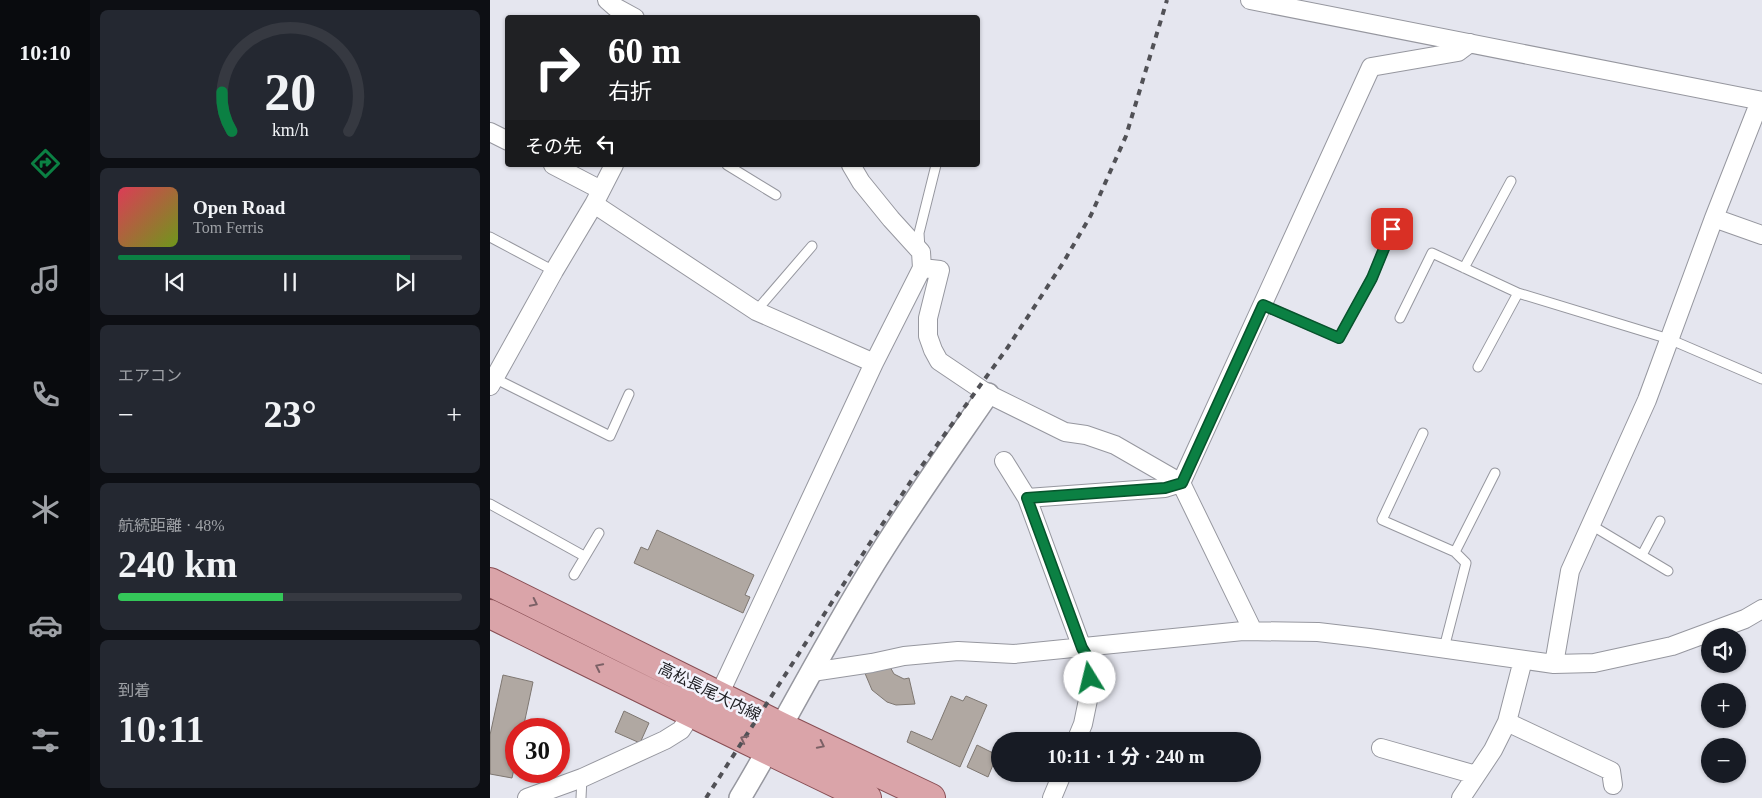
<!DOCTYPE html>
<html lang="ja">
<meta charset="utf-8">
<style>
:root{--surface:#171b24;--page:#242831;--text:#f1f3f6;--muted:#9ea1a6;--line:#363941;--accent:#0b8043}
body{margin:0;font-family:"Times New Roman","Noto Sans JP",serif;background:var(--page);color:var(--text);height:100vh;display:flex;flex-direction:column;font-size:19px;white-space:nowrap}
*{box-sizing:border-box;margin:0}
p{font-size:16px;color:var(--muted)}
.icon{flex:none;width:28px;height:28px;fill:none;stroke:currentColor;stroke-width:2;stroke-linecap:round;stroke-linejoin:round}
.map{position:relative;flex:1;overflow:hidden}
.panel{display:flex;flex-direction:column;gap:10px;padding:10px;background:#0d0f14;width:400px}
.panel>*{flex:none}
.banner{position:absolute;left:15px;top:15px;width:475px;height:152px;border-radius:5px;box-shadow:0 1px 4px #0004;background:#202124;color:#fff;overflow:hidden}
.buttons{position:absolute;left:1211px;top:628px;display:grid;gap:10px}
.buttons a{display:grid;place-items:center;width:45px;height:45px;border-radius:50%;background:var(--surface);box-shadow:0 1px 4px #0004;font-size:25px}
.speed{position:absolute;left:15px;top:718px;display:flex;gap:10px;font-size:25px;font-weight:700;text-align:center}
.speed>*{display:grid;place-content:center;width:65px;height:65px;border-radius:50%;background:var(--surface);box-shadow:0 1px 4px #0004;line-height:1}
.speed .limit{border:8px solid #d22;background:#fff;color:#111}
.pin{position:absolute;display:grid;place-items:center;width:42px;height:42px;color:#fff;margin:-21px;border-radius:10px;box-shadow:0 2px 8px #0006}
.me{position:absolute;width:55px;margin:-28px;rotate:351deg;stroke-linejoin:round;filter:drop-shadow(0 0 4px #0008)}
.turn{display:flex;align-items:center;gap:18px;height:105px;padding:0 20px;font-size:22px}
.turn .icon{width:65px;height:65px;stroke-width:2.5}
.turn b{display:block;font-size:35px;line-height:42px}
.then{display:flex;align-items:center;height:48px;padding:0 20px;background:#0003;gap:10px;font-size:19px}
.big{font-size:38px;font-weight:700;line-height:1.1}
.panel .card{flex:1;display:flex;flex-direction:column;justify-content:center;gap:8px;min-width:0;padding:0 18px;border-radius:8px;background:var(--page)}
.panel .dial{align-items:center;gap:0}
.dial svg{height:130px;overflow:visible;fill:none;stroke:var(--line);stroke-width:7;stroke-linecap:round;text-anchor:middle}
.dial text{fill:var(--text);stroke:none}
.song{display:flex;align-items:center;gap:15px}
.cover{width:60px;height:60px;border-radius:8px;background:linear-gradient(135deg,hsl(350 70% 55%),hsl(80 70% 35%))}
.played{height:5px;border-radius:2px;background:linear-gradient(90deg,var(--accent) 85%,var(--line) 85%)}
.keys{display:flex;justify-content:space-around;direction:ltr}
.heat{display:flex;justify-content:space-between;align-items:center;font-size:28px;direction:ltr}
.charge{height:8px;border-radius:4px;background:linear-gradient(90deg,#34c759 48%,var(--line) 0)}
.trip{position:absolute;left:501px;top:732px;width:270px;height:50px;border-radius:25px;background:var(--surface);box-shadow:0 1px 4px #0004;font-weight:700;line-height:50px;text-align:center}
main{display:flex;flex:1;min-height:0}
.dock{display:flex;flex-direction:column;width:90px;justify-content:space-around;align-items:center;background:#090b0e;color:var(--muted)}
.dock .icon{width:35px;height:35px}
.dock .selected{color:var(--accent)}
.dock b{font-size:22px;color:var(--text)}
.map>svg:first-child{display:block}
.building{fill:#b0a8a2;stroke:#7e7771}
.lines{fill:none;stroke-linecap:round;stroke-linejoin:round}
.service-casing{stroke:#96979f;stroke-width:11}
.minor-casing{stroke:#96979f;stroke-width:20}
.tertiary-casing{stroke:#96979f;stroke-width:24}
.primary-casing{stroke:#884e54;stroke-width:30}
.service{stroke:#fff;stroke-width:9}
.minor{stroke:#fff;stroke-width:18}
.tertiary{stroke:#fff;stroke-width:21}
.primary{stroke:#daa4a9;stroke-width:28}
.rail{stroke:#515156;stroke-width:4;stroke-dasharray:6 6;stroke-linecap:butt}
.oneway{stroke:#7c6166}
.route-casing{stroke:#07532c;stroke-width:12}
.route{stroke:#0b8043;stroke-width:9}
.labels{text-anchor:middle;stroke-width:5;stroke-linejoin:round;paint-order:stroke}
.street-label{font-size:16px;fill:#1e1e22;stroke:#f3f3fd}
</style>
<main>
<nav class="dock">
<b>10:10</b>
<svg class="icon selected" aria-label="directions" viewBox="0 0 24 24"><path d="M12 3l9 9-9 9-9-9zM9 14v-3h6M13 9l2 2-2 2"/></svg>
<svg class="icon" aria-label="music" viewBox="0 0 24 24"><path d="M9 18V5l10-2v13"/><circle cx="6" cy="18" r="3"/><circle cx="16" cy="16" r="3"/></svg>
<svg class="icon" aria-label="phone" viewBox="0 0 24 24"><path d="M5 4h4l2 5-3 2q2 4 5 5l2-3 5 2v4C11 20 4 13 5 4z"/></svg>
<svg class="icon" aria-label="climate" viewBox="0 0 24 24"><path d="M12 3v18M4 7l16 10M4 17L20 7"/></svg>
<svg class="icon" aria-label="car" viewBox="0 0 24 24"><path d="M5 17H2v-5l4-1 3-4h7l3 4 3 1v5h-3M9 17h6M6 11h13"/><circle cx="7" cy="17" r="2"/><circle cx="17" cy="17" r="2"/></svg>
<svg class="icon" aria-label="filters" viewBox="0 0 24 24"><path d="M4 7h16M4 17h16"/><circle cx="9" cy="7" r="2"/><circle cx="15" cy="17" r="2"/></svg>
</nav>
<section class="panel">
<div class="card dial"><svg viewBox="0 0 100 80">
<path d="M14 69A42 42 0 1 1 86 69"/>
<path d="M14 69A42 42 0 0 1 8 45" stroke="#0b8043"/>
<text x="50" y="56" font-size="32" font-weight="700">20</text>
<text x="50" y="72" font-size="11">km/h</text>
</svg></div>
<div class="card">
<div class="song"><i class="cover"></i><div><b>Open Road</b><p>Tom Ferris</p></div></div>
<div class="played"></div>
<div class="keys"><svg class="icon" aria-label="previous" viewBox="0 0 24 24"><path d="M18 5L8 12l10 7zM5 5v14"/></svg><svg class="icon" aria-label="pause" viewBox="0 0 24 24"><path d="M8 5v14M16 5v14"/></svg><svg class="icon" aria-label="next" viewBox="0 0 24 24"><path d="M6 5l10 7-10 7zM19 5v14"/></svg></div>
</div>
<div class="card"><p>エアコン</p>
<div class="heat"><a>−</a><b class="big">23°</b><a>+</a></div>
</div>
<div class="card"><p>航続距離 · 48%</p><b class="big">240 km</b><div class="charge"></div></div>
<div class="card"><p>到着</p><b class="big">10:11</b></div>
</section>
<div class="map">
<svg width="1272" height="798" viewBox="0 0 1272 798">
<rect width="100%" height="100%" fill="#e5e6ef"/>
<path class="building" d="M167,530L264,575L255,595L260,597L253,613L144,563L151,547L158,550Z
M399,665L404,674L414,679L419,678L425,704L406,705L397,702L382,690L374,671Z
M13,675L43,682L33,729H26V760L22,778L0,774V735Z
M461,696L473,701L476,696L497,705L470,767L417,742L421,731L442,740Z
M134,711L159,723L150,743L125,732Z
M487,745L507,755L498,777L477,767Z"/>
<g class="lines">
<defs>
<path id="service" d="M237,165L286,195
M0,237L64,271
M430,249L429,233L446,165
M974,268L1021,181
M773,305L849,338L882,278L902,229
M266,311L322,246
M910,318L942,253L1028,293L1179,339L1272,379
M988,367L1028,293
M4,378L120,436L139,394
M933,433L892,520L965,552L976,563L954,648
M0,504L94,556
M1101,525L1178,571
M965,552L1005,473
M1152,555L1170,521
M84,575L109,533
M91,798L92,778"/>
<path id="minor" d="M117,0L125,7L145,18
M760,0L1272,101
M0,132L18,141
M63,165L111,190
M124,165L104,204L266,311L384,363
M1224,218L1272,235
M432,268L450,270L438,318V336L443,350L449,361L498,394L575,432L596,435L625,445L691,483L763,631
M0,386L64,271L104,204
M514,461L537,498L592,648L600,661L599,695L593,724L586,741
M537,498L675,488L691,483L881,67L968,52L980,43
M1064,664L1080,571L1157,400L1224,218L1270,101
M322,672L382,663L414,656L468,651L524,654L753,631L828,632L879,638L1064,664L1104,663L1182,646L1255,619L1272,609
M229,695L384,363L432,268L431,252L401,219L371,182L361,165
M1017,722L1121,771L1123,785
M891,748L986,775
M37,798L92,778L175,740L191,730L202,713
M562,798L572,774
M971,798L1003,750L1017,722L1033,660"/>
<path id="tertiary" d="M250,798C299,716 342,629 394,548C427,496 463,445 498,394"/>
<path id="primary" d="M0,582L292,727L441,798
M0,614C126,676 251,738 377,798"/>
</defs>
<use href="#service" class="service-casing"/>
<use href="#minor" class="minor-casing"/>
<use href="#tertiary" class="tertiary-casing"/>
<use href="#primary" class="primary-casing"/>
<use href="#service" class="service"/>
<use href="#minor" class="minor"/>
<use href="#tertiary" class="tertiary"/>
<use href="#primary" class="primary"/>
<path class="rail" d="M216,798L380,543L423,478L518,347L573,263L601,215L636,136L677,0"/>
</g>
<defs><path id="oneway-chevron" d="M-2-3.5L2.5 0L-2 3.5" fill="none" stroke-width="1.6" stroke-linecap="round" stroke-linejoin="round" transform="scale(1.25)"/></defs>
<g class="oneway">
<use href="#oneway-chevron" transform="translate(44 603) rotate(26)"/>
<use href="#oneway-chevron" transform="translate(109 667) rotate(-154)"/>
<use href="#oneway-chevron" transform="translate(254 739) rotate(-153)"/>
<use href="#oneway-chevron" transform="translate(331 745) rotate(26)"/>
</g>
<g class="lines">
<defs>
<path id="route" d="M600,678V661L592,648L537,498L675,488L692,483L773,305L849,338L882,278L902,229"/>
</defs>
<use href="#route" class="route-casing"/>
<use href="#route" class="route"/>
</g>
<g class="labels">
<g class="street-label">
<text transform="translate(220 691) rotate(26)" y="6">高松長尾大内線</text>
</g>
</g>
</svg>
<div class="buttons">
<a><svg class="icon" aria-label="sound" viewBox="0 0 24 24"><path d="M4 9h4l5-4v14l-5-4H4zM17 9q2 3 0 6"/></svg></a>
<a>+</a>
<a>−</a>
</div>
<div class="speed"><div class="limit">30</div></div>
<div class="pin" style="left:902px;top:229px;background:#d93025"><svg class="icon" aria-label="arrive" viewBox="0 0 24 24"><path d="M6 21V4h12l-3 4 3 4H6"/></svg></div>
<svg class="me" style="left:600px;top:678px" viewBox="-20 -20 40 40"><circle r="19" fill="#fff"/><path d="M0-13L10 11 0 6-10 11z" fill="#0b8043"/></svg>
<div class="trip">10:11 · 1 分 · 240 m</div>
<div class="banner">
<div class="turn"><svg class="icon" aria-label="right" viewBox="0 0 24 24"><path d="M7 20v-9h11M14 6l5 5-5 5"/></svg><div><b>60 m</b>右折</div></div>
<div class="then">その先<svg class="icon" aria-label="left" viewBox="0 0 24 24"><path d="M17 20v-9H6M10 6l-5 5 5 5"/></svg></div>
</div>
</div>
</main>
